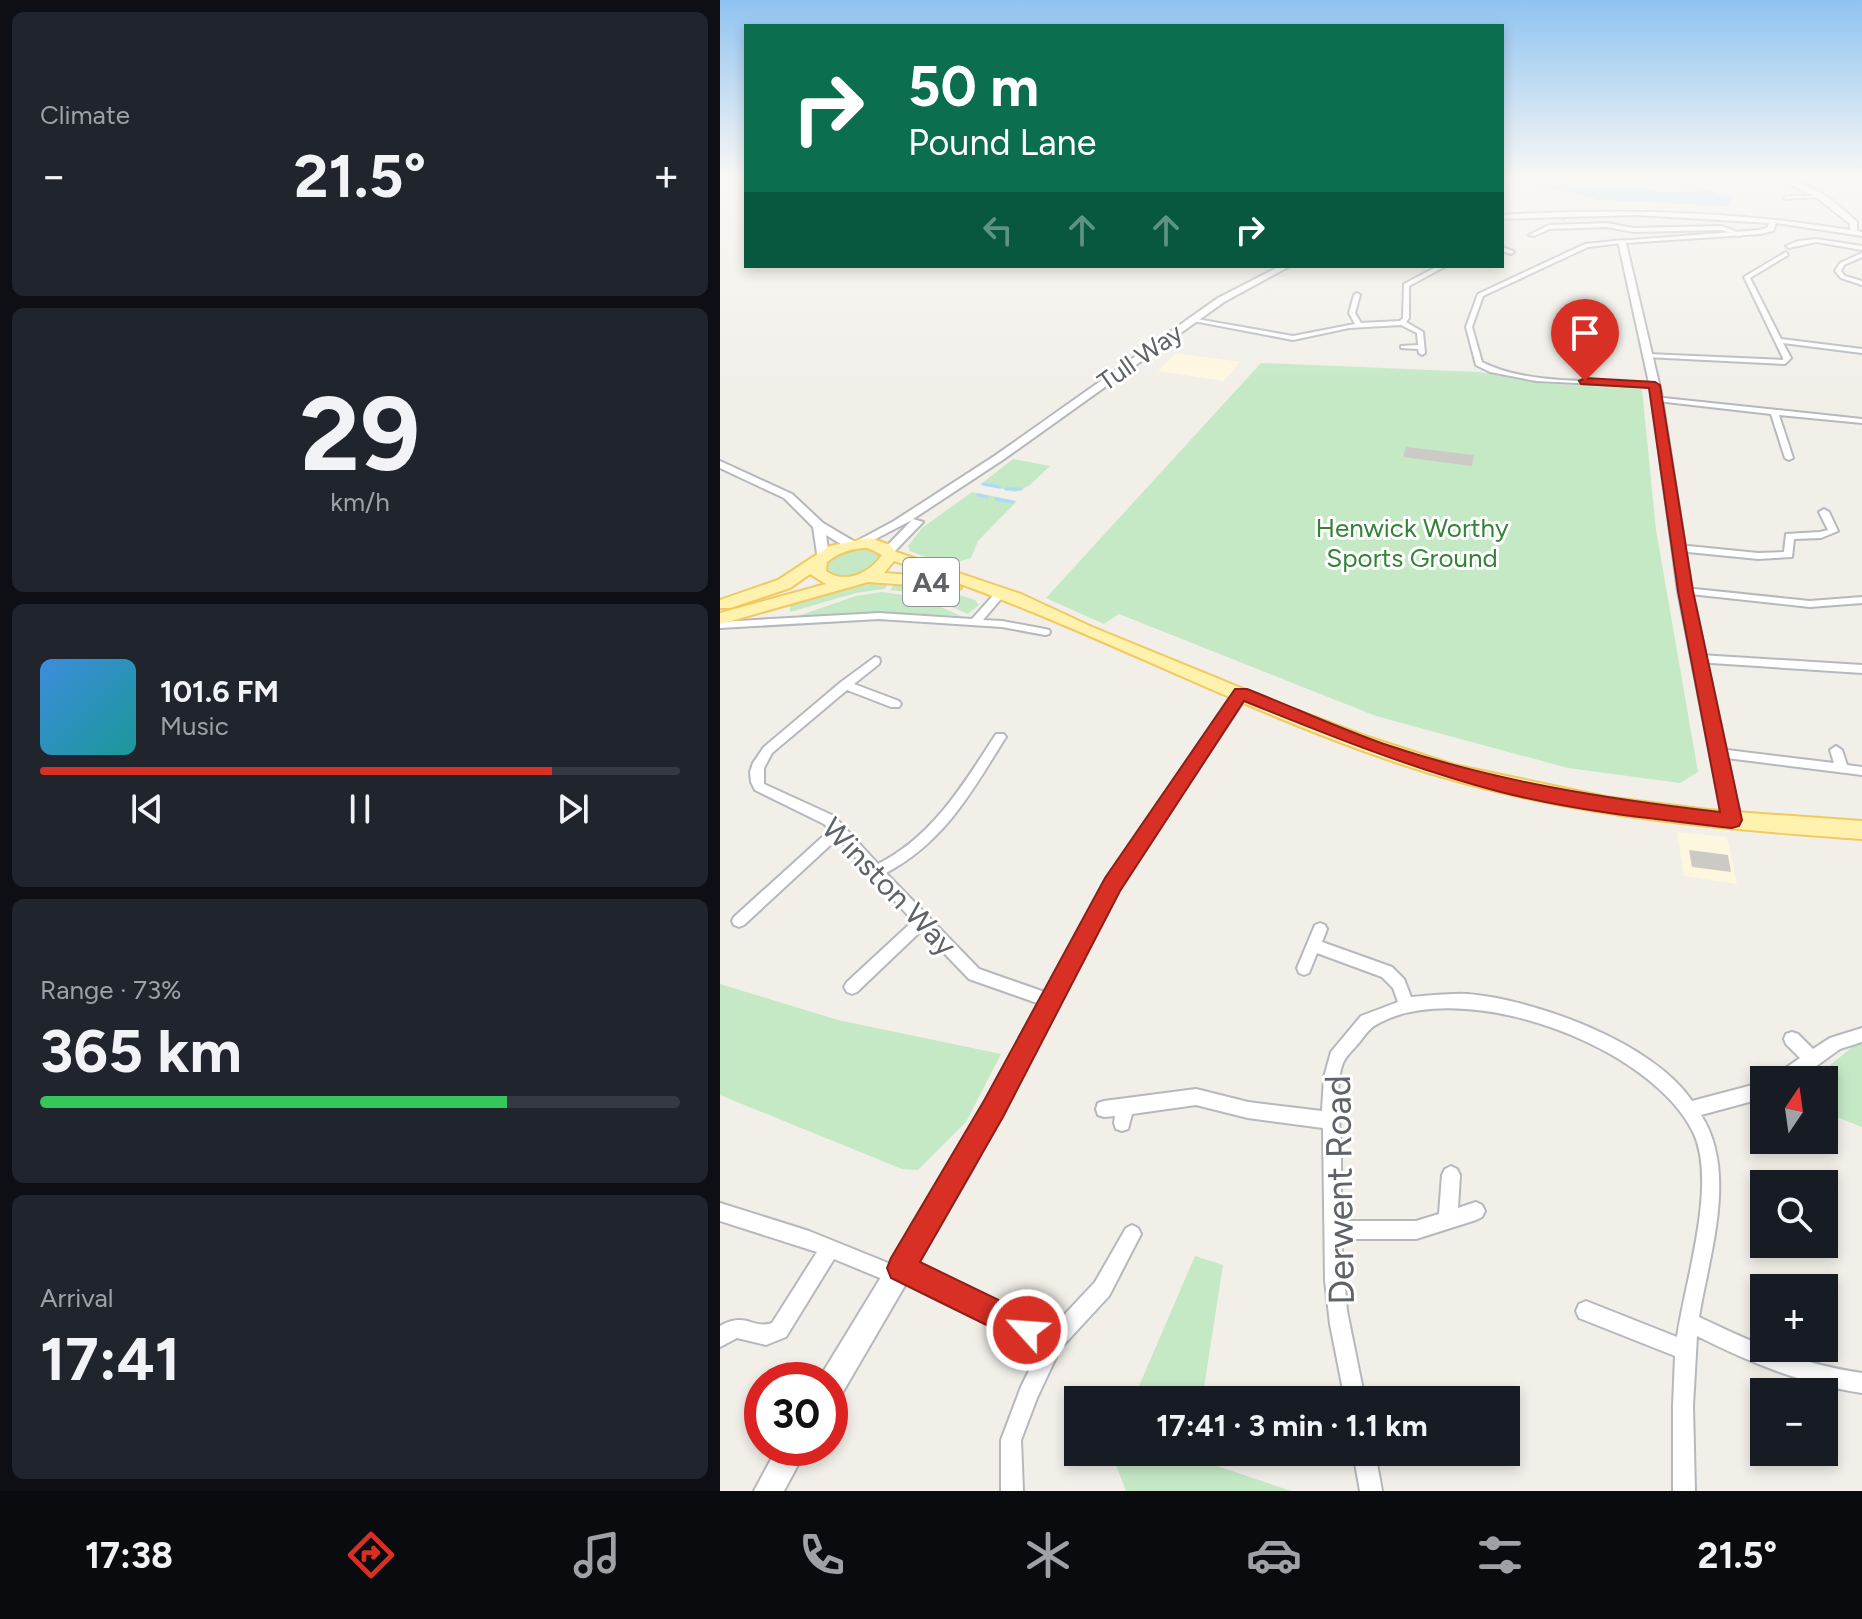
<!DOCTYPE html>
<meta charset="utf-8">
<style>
:root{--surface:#171b24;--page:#20242c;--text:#f1f3f6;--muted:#9ea1a6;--line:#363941;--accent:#d93025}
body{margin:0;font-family:Figtree,sans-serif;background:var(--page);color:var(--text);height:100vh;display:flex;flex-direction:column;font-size:30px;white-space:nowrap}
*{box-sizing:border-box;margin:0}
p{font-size:26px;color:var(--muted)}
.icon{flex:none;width:44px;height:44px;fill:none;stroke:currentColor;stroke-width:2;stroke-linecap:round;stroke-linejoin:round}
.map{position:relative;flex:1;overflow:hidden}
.drawer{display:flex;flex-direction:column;gap:12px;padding:12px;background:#0d0f14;width:720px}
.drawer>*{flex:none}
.guide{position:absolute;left:24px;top:24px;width:760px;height:244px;border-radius:0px;box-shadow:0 4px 12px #0003;background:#0b6e4f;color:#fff;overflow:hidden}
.needle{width:52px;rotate:13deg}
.controls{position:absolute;left:1030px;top:1066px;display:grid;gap:16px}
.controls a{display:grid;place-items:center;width:88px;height:88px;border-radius:0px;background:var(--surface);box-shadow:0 4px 12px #0003;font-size:40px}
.speed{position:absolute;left:24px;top:1362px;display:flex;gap:16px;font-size:40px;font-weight:700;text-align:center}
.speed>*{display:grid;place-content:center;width:104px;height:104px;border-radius:50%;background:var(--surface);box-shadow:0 4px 12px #0003;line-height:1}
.speed .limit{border:12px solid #d22;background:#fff;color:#111}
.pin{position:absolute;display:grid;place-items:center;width:68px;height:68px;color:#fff;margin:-82px -34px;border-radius:50% 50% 50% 0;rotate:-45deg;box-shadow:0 0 8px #0007}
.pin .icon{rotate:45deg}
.me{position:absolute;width:88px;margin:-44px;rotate:296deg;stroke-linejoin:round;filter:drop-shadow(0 0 6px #0008)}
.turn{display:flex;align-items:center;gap:28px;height:168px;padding:0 32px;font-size:36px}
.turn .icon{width:104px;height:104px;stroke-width:2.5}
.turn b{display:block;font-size:56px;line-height:68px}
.lanes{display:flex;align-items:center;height:76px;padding:0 32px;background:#0003;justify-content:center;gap:40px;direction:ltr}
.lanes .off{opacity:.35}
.big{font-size:60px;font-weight:700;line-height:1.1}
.drawer .widget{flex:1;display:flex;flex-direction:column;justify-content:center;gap:12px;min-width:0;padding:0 28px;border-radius:12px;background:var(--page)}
.drawer .dial{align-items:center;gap:0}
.dial b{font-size:104px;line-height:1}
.song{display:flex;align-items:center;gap:24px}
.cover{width:96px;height:96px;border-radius:12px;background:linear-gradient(135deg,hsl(210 70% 55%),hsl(180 70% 35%))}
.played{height:8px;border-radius:4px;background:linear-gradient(90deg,var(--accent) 80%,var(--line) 80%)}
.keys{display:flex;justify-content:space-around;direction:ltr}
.heat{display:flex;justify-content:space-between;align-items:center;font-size:44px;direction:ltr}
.charge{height:12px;border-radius:6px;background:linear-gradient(90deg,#34c759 73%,var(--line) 0)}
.trip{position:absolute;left:344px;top:1386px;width:456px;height:80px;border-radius:0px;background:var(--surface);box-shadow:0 4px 12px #0003;font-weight:700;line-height:80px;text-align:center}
.tabs{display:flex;height:128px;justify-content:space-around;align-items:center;background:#090b0e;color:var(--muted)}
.tabs .icon{width:56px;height:56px}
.tabs .current{color:var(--accent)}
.tabs b{font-size:36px;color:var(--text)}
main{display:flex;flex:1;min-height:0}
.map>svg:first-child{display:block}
.commercial{fill:#fef7e0}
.green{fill:#c5e8c5}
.water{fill:#aadaff}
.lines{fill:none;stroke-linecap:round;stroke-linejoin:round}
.stream-far1{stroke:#aadaff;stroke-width:2}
.stream{stroke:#aadaff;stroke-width:3}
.building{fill:#cccac5}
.minor-casing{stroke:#b5b8bc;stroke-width:4}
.tertiary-casing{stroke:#b5b8bc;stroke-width:4}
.primary-casing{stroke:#f2c960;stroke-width:4}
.minor{fill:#fff;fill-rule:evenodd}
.tertiary{fill:#fff;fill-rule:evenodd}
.primary{fill:#fff2af;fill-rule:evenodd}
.route{fill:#d93025;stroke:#8d1f18;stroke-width:2}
.labels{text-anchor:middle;stroke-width:6;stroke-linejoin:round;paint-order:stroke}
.far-street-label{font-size:26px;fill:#5f6368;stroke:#fff}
.far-park-label{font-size:26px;fill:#348238;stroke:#fff}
.shield{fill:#fff;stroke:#8f9295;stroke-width:2}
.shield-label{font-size:28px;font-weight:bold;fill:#5f6368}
.street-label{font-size:30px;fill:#5f6368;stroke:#fff}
.near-street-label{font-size:36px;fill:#5f6368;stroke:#fff}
</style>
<main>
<section class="drawer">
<div class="widget"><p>Climate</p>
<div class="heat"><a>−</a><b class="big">21.5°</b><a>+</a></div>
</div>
<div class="widget dial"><b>29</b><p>km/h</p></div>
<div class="widget">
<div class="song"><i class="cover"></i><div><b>101.6 FM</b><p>Music</p></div></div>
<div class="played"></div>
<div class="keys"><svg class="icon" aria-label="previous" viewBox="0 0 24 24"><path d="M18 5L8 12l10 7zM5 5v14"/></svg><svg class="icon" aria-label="pause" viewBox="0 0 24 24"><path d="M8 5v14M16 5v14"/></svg><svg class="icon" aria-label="next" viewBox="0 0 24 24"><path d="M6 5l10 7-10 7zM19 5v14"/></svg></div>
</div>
<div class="widget"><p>Range · 73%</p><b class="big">365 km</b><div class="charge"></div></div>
<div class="widget"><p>Arrival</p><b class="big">17:41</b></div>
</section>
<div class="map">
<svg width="1142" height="1491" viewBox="0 0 1142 1491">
<rect width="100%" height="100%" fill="#f1efe8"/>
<path class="commercial" d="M456,353L520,362L504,381L438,371Z
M957,832L1007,837L1017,884L964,876Z"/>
<path class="green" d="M541,363L759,372L817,383L922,389L936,530L978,772L960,783L848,768L656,716L399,614L384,624L326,598Z
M293,459L330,466L310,485L296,492L261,484Z
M252,492L297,501L258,541L251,558L227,565L190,551L188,546L202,528Z
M143,547L157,550L160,559C149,575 122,583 107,570V561L118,552Z
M169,582L165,589L136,593L70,612V604L143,585Z
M176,582L218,588L255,600L259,605L248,614L202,594L170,590Z
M162,592L198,597L241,616L182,613L75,617L136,596Z
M0,984L118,1020L281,1054L246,1122L198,1170L182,1169L0,1095Z
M1142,1042V1127L1104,1112V1080H1092L1137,1043Z
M475,1256L503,1265L482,1400H413Z
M391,1452H483L494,1465L571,1491H406Z"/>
<path class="water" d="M907,181L939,192L991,191L1011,198L1010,206L879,200L825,185Z"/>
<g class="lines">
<path class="stream-far1" d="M795,177L847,191
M838,218L844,220"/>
<path class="stream" d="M263,484L279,487
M286,489H301
M258,495L267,497
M276,499L292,502"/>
</g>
<path class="building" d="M686,447L754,455L752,466L683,457Z
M969,850L1008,855L1011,872L972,867Z"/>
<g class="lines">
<defs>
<path id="minor" d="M1066,196H1099L1101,197L1064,199Z
M887,223L913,228L1002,226L1023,234L1020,236L1002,230L913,232L887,227L830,229L814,236L809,235L829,225Z
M1096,239L1142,246V250L1096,242L1069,248L1066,246L1078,241Z
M904,240L902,243L868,247L763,296L752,327L762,362C808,386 883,380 935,383H938V387L816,381L770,372L756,365L746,327L758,294L865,244Z
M782,247L793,251L794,252L791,254L782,251Z
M1066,252L1068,255L1030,278L1061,339L1142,349V353L1063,343L1071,358L1065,364L926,357L924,356L928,354L1063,360V358L1024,277Z
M1142,253V257L1124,265L1121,271L1125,276L1142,281V285L1121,278L1115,271L1120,263Z
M718,266H726L689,286V318L686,322L703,332L705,353L702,355L699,353L698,349L681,348V346L698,345L697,333L681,325L629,328L573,340L468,320L471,318L573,336L635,324L629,313L634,295L637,293L640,295L635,313L641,323L680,321L683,318L684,284Z
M934,397L1142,419V423L1059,415L1073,458L1069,460L1065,458L1051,414L937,401L933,399Z
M1104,509L1109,512L1118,531L1101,538L1074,539L1072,557L1038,559L958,551L953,548L958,545L1038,553L1064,552L1066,534L1100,532L1108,530L1099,512Z
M965,588L1090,601L1142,597V603L1090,607L961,593L960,591Z
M281,590L286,593L263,620L282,621L325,629L329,630L330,632L329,634L325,635L282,627L159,619L0,628V622L159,613L252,619L277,591Z
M980,655L1142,665V673L976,662L975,659L976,656Z
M155,657L159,658L160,661L159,664L134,684L179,701L181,704L179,707H171L127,690L52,753L44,768V784L114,816L158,864C213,836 243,785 276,734H284L286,737L284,740C251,793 224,842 166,873L259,969L336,996L339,1001L336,1006L331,1008L249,979L202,930L137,992L132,994L127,992L124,987L127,982L193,921L118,838L24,925L19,927L14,925L12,921L14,917L110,830L104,824L35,790L31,782L30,772L33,763L44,747L121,682Z
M1116,746L1122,750L1127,765L1142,767V775L999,757L993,753L999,749L1114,763L1110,750Z
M600,923L605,925L607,929L602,942L672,967L684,979L691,997C709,996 729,993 747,994C814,999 934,1043 972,1101L1044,1082V1098L981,1115C1018,1172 989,1255 979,1317C1036,1344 1079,1364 1142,1373V1393C1082,1384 1031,1363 977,1336L973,1406L975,1491H953V1406L955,1356L859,1318L856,1311L859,1304L866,1301L957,1337C965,1282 997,1185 974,1134C933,1045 739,974 654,1026C648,1030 643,1038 638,1044C633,1050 626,1056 623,1063C614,1086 620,1124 621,1148C621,1172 621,1197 621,1221H696L719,1214L722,1175L725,1169L731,1166L737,1169L740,1175L738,1208L756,1202L762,1205L765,1211L762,1217L756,1220L696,1239H621L627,1311L645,1400H625L610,1324L605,1280L603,1128L528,1118L476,1105L412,1114L408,1129L402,1131L396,1129L394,1123L395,1116L384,1117L378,1115L376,1109L378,1103L384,1101L476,1089L528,1102L602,1111L604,1077L611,1052L641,1016L678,1002L673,988L662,977L597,953L589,973L584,975L579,973L577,968L595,925Z
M1142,1028V1042L1120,1049L1077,1080H1055L1057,1074L1080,1058L1066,1044L1064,1039L1066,1034L1072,1032L1078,1034L1093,1049L1110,1038Z
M0,1203L89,1231L173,1265L174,1261L181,1259L330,1330L375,1282L406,1228L412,1225L418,1228L421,1234L389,1296L340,1349L317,1398L301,1440L303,1491H281V1440L301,1387L321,1346L185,1280L184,1283L177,1285L114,1259L66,1337L46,1345L17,1338L0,1347V1326C27,1311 32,1330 52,1323L97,1252L0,1221Z
M633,1452H655L662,1491H640Z"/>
<path id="tertiary" d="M1053,177C1084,177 1116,201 1137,222V231L1142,232V236L1056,223L1053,231L1040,234L906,243L941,392L972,591L1021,820L1018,825H1006L1003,820L958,591L931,392L898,241L1039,230L1047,228L1049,223L918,215L782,219V215C899,208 1014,211 1130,230V224L1096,197Z
M560,266H570L504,302L284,459L193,519L203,522L172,554H164L162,551L192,520L140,547H126L106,535L109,557L108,560H98L93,527L64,498L0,468V461L72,494L103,523L135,542L174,521L276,455L498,298Z
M521,688L529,693L398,890L251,1172L120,1397L110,1400V1380H99L100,1377L235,1156L386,880L516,689Z
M57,1448H87L64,1491H34Z"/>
<path id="primary" d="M150,538L170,545L176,552L301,594L372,627L555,702L648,737L734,765L886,797L988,810L1142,821V839C985,828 829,814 678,763C506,705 347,616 174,561L164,573L204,576L239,584L241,588L233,593L204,586L148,582L0,624V613L106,584L90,574L70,588L10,608H0V600L58,580L110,546ZM148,548L162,555C150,573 125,585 106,571L107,562C120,552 132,548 148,548Z"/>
</defs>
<use href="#minor" class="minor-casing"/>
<use href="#tertiary" class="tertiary-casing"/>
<use href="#primary" class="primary-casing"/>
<use href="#minor" class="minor"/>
<use href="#tertiary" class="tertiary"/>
<use href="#primary" class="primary"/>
</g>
<linearGradient id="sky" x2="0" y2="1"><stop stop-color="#8fc3f1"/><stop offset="0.46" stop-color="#f9f8f5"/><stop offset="1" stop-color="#f9f8f5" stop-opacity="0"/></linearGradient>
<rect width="1142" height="386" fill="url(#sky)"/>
<path class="route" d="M865,378L935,382L940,385L973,591L1022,820L1019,826L1012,828C933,819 854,811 777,791C690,768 608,735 524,701L400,891L283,1117L200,1262L318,1319L322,1330L318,1340L307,1345L297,1340L171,1278L167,1268L171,1258L265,1099L385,878L515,689H527C573,707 618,728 664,744C773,781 886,799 1000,812L958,591L929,388L861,384L859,381Z"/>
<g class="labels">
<g class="far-street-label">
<text transform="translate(420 357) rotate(-35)" y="9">Tull Way</text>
</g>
<g class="far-park-label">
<text x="692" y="537">Henwick Worthy<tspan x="692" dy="30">Sports Ground</tspan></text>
</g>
<rect class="shield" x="183" y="558" width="56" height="48" rx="6"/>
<g class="shield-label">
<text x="211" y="592">A4</text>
</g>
<g class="street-label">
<text transform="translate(169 887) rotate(46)" y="10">Winston Way</text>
</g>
<g class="near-street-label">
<text transform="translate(619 1190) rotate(-91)" y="13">Derwent Road</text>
</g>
</g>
</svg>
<div class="controls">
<a><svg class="needle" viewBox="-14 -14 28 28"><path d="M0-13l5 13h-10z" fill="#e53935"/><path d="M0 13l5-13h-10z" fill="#9ea1a6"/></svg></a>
<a><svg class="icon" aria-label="search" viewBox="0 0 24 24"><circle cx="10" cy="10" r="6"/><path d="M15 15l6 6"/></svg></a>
<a>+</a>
<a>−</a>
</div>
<div class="speed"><div class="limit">30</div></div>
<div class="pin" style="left:865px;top:381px;background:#d93025"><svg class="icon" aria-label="arrive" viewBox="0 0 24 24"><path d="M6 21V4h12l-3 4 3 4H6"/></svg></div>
<svg class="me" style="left:307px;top:1330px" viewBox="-20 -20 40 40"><circle r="17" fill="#d93025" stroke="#fff" stroke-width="3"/><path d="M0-11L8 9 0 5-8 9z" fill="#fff"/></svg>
<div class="trip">17:41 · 3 min · 1.1 km</div>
<div class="guide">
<div class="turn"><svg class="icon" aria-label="right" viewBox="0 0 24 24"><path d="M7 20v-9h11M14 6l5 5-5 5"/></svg><div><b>50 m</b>Pound Lane</div></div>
<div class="lanes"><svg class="icon off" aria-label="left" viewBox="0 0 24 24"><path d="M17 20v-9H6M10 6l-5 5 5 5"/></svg><svg class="icon off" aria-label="ahead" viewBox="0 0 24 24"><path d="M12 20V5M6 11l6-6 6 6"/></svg><svg class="icon off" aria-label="ahead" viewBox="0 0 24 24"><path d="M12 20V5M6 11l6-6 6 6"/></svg><svg class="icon" aria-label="right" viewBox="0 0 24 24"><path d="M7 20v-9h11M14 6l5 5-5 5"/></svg></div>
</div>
</div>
</main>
<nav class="tabs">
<b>17:38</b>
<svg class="icon current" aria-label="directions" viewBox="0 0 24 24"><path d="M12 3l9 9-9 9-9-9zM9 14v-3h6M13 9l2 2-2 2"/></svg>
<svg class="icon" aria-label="music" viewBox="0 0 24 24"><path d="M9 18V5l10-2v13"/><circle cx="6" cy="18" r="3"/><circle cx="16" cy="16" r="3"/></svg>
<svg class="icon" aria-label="phone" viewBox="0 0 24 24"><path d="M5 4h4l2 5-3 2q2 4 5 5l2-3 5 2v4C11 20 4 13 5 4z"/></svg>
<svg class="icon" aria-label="climate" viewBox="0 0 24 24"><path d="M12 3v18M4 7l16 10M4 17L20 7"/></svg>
<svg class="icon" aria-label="car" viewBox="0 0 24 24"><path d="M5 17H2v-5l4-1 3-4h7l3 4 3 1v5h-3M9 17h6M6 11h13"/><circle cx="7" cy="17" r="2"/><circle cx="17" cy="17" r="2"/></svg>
<svg class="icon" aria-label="filters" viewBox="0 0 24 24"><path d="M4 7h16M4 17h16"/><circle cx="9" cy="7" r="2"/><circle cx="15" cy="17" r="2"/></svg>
<b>21.5°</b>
</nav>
